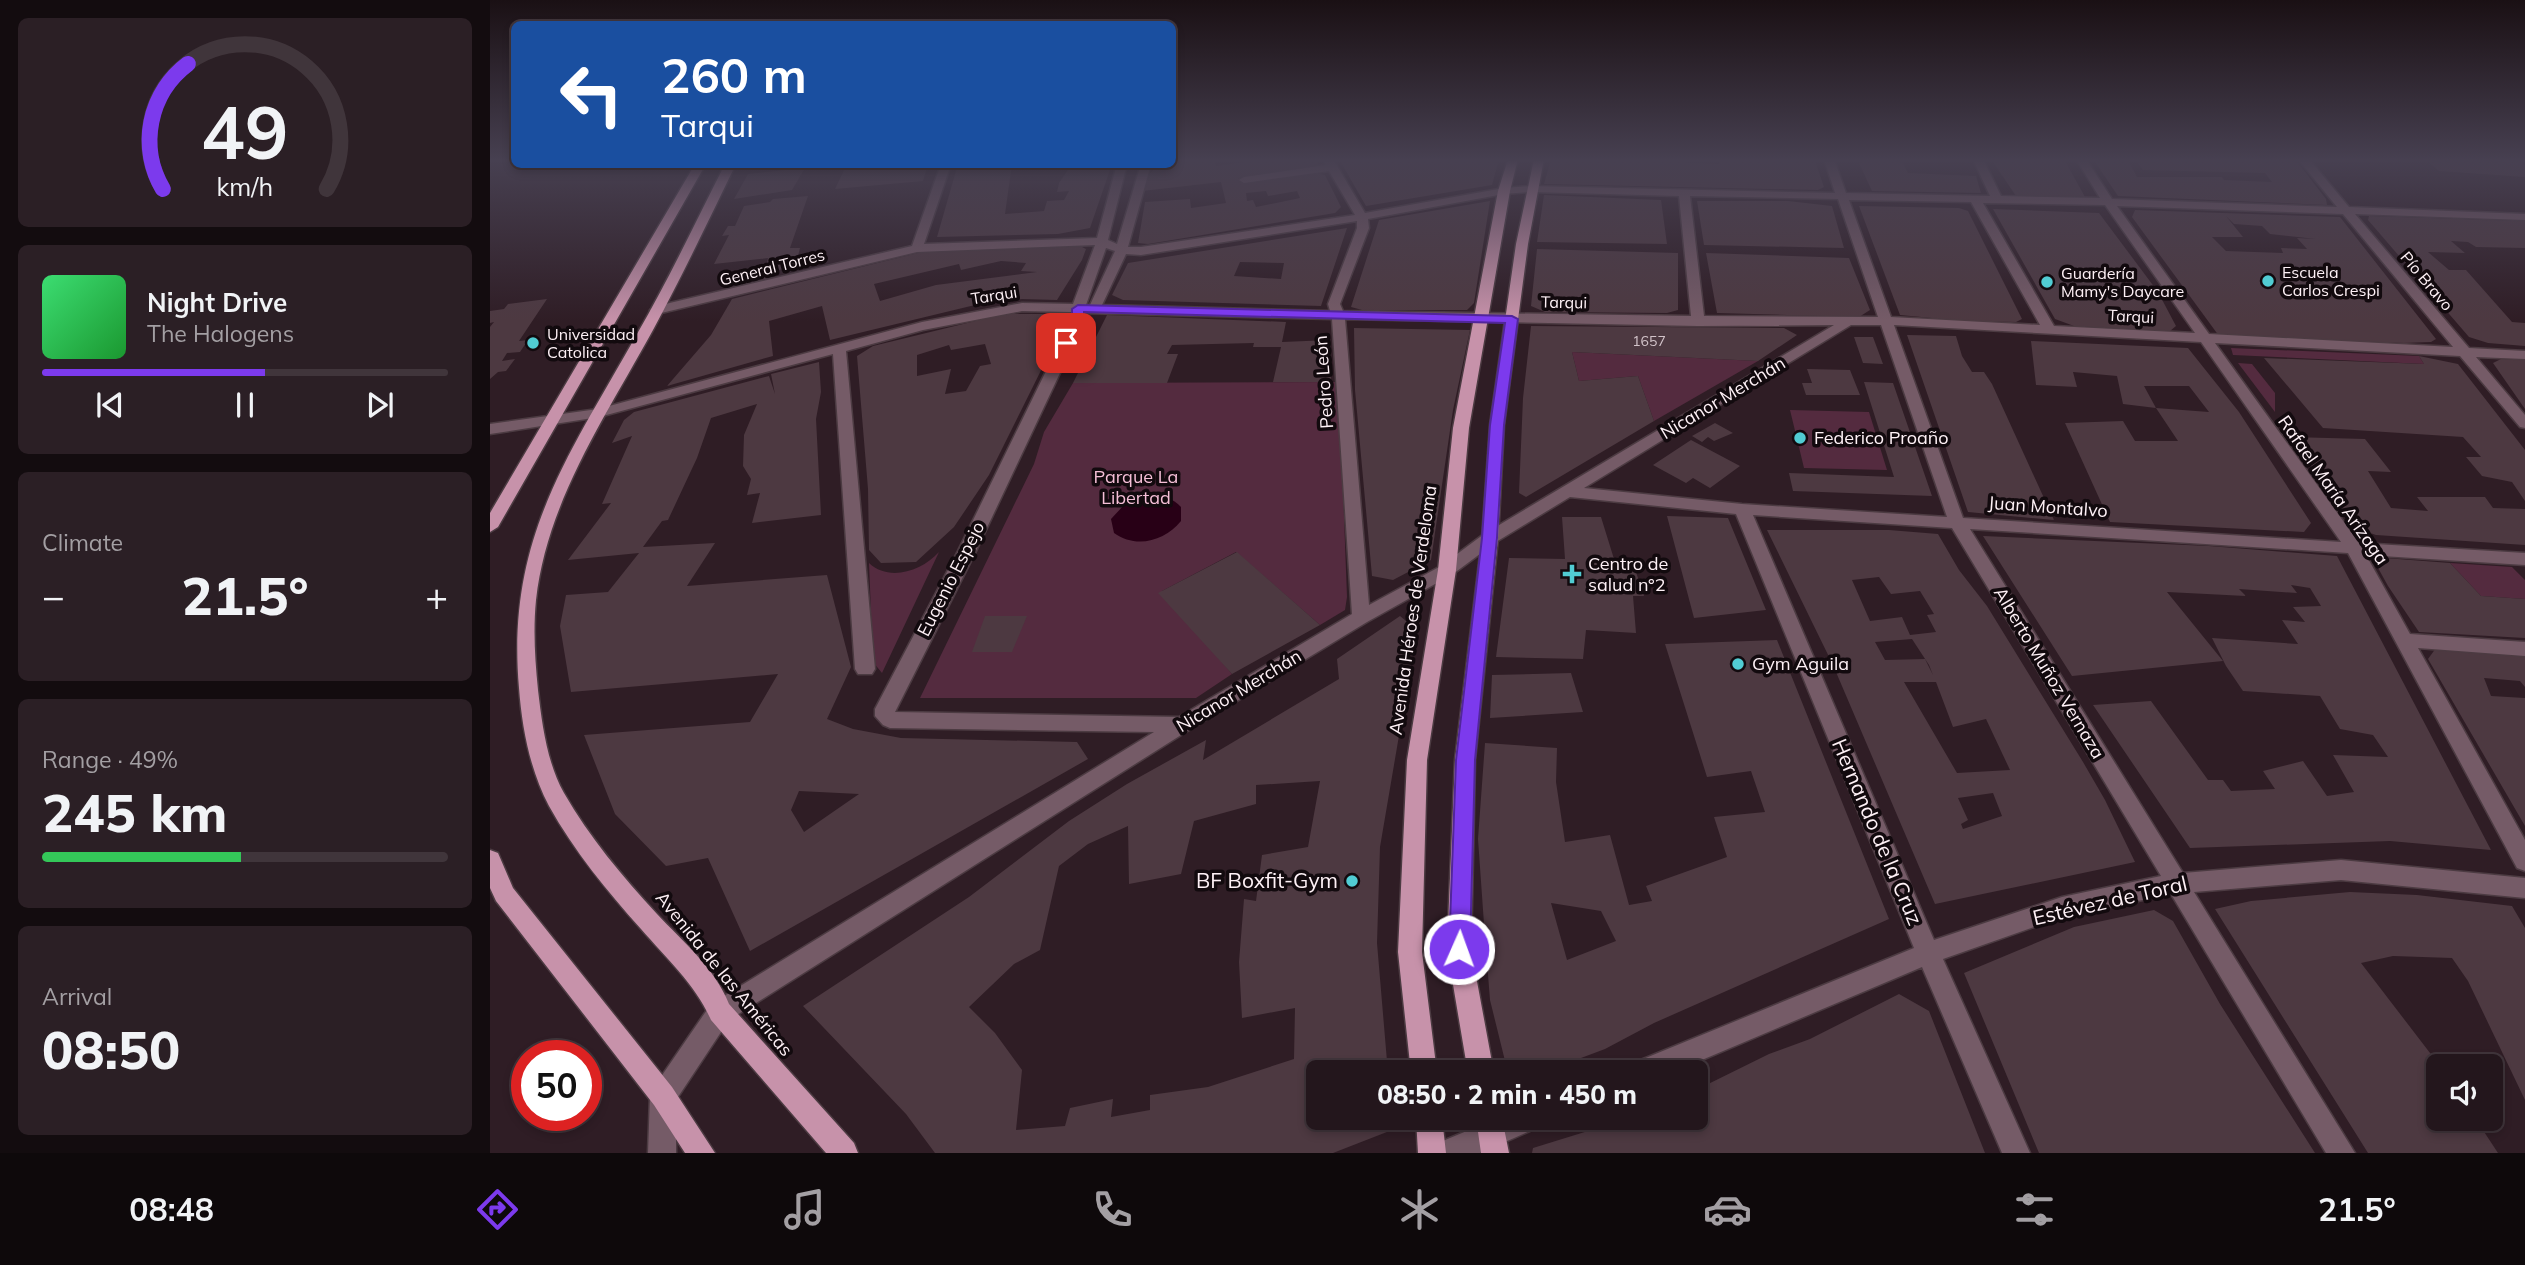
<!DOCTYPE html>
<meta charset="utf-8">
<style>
:root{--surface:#23161c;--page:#2b1f25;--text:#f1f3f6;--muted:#a39fa3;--line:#40353b;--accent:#7c3aed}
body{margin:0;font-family:Mulish,sans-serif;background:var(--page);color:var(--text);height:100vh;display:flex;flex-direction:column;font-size:26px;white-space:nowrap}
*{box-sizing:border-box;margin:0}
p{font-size:23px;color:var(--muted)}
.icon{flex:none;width:38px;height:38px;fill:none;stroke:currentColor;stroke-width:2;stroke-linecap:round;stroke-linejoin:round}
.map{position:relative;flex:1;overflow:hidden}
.side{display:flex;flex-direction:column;gap:18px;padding:18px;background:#130c0f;width:490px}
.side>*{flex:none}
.banner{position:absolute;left:21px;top:21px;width:665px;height:147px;border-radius:10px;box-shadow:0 4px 10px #0003,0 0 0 2px var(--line);background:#1a4fa0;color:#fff;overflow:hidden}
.controls{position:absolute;left:1936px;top:1054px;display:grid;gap:14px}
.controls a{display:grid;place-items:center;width:77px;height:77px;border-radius:10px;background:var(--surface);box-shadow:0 4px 10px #0003,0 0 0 2px var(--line);font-size:35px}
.speed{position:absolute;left:21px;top:1040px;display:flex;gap:14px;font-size:35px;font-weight:700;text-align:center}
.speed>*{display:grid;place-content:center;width:91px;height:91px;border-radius:50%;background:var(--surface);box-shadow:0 4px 10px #0003,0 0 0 2px var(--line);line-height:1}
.speed .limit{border:10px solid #d22;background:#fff;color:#111}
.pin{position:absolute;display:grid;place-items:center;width:60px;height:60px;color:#fff;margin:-30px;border-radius:14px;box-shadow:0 4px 10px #0006}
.me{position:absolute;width:77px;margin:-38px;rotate:2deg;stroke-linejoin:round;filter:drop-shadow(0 0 5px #0008)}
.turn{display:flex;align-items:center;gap:24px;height:147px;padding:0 35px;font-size:32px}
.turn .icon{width:91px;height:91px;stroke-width:2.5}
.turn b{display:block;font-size:49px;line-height:60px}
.big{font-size:52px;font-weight:800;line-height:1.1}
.side .card{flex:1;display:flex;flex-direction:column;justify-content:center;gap:10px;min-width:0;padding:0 24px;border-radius:10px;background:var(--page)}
.side .dial{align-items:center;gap:0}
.dial svg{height:182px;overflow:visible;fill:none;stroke:var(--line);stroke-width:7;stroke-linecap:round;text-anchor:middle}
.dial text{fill:var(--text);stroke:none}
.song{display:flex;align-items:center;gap:21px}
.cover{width:84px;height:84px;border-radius:10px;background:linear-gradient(135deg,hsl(140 70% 55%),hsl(130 70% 35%))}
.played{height:7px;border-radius:4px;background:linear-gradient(90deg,var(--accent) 55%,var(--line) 55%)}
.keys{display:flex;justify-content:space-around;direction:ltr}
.heat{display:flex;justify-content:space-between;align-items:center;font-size:38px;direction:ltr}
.charge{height:10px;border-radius:5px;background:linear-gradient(90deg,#34c759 49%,var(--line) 0)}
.trip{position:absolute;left:816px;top:1060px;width:402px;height:70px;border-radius:10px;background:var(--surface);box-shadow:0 4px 10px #0003,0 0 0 2px var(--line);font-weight:800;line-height:70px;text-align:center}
.tab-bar{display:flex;height:112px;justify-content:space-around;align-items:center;background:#0e090b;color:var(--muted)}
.tab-bar .icon{width:49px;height:49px}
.tab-bar .selected{color:var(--accent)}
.tab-bar b{font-size:32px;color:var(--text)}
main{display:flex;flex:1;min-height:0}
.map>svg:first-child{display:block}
.green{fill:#542b3f}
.water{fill:#280016}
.building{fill:#4d3941;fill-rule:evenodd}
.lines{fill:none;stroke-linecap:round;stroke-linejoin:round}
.minor-casing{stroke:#4c3b42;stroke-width:3}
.major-casing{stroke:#4c3b42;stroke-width:3}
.minor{fill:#755b67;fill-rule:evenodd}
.major{fill:#c792aa;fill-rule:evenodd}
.route{fill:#7c3aed;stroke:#51269a;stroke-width:2}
.poi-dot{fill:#51ccd3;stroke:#120a0e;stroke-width:2.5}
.labels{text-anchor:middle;stroke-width:7;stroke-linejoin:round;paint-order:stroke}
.number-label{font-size:14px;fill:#d2c3c9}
.far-street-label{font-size:16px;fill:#fef1f6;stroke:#120a0e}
.far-poi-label{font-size:16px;fill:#fef1f6;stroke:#120a0e;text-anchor:start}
.street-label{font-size:18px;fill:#fef1f6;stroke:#120a0e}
.poi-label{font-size:18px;fill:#fef1f6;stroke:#120a0e;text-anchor:start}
.park-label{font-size:18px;fill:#f5bfd7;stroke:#120a0e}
.near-street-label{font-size:21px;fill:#fef1f6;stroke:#120a0e}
.near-poi-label{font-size:21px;fill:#fef1f6;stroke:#120a0e;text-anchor:end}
</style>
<main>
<section class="side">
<div class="card dial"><svg viewBox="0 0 100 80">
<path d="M14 69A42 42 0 1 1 86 69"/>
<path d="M14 69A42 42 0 0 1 25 14" stroke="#7c3aed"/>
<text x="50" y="56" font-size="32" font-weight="700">49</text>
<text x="50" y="72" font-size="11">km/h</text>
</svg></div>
<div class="card">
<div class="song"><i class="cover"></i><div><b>Night Drive</b><p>The Halogens</p></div></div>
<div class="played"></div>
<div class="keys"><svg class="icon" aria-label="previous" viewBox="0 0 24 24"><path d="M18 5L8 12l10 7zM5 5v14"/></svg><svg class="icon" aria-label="pause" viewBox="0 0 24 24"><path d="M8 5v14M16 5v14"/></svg><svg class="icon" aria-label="next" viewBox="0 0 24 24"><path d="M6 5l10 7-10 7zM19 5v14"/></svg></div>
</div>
<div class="card"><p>Climate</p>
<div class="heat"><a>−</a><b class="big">21.5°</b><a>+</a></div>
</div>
<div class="card"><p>Range · 49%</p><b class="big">245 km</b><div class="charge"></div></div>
<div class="card"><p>Arrival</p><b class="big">08:50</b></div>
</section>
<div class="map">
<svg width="2035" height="1153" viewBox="0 0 2035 1153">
<rect width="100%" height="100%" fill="#2f1d25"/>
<path class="green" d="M1741,348L1929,356L1934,364L1743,355Z
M1082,352L1268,361L1164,421L1148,376L1089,381Z
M1748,363L1762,364L1785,393V412Z
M849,382L857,597L855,610L830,625L746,552L672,591L742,674L706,698H430L544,464L554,432L583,383Z
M1300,410L1379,412L1397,470L1314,468Z
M449,552L392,673L383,662L379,563C399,582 432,571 449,552Z
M1960,563L2022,567L2035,580V599L1991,596Z"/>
<path class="water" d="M656,496C669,495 681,496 691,507V521C675,541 646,549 624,533L621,519L634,505Z"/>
<path class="building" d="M682,159H736L725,162L726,166L775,159H825L828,164L815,169L748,178L753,183L826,173L835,175L851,207L845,213L658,244L648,243L655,202L700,199L701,208L736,203L731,182L652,191L660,173L670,164H682ZM776,191L778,196L807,191L810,198L766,207L763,200L757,201L756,193Z
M849,159H1009L1002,185L876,206Z
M1061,159H1195L1197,163L1229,164L1231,159L1325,161L1334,187L1328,190L1054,184Z
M1367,159H1411L1418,173L1486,176L1491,193L1382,191Z
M1501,159H1574L1595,197L1526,196Z
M1603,159H1805L1836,199L1837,205L1628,196ZM1639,162H1647L1653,170L1775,173L1782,182L1734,180L1732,177H1647Z
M1935,159H2029L2035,165V177L1949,171Z
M357,164H438L433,181L345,189Z
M468,164H522L515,214L554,211L557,201L574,200L579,191L567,192L569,183L582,164H622L600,228L568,234L447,237Z
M315,168L302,190L244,199L258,174Z
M1054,195L1171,200L1177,244L1047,242Z
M318,196L300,248H310L305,268L288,270L283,277L263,282L270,264L277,263L278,258L224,264L239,235L232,236L238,226H245L254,206L280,202L283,199Z
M1000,201L984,303L977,310H872L861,307L889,220Z
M1207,201H1298L1342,206L1354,248L1214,245Z
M1369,206L1469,208L1478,211L1532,319L1526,322L1473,321L1410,315Z
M1503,209L1609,213L1668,292L1686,326L1680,331L1584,326L1565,319Z
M1645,210L1850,217L1946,339L1941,342L1914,343L1729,336L1642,217ZM1736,216L1744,224L1772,226L1780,234L1826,239L1807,238L1817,249L1791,248L1793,253L1736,251L1722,237H1753Z
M1879,216L2035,221V248L1986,247L1978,242L1961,241L1975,253L1938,252L1959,270H1976L2022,322L2035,323V346L1998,343L1979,337L1878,220Z
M857,228L831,306L633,300L622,295L638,263ZM750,262L794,263L791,279L744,276Z
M590,246L596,249L592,260L567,300L532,299L485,305L340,340L332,306L279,321L283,356L177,386L221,335L242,299L432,252ZM511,261L536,263L531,271L547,272L446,285L390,301L384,284L469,264L471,270Z
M1047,249L1188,253V310L1177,313L1055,312L1041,306Z
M1216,253L1359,258L1380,310L1369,317L1227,313Z
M57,299L29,341L38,340L30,352L17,353L12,361L25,359L16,371L8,372L0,379V327L4,322L0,323V311L14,309L18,304Z
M514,314H579L499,475L464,527L426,562L391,563L379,550L378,489L367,356L383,346ZM495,344L501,364L490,366L476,391L455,394L461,369L427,376V355L459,345L461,350Z
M617,315L796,322L792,342L840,340L841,382H783L791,347H763L764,343L682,345L677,354H688L677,383H583Z
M1041,326L1294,328L1307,335L1268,361L1082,352L1089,381L1148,376L1164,421L1036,497L1029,493L1033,398Z
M864,328L980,330L963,410L941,560L903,580L882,576L865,390Z
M1417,335L1466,336L1472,356L1482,372H1494L1502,384L1564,520L1478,512Z
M1364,337H1383L1393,364L1373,363Z
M1541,341L1698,348L1749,412L1821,523L1814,532L1620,522L1575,423L1633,421L1645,441H1688L1666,408L1719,412L1699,386H1654L1666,408L1633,404L1627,376L1583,372L1587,387L1546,385Z
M1929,356L1968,364L2035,450V501L2022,482L1992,476L1976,457H1991L1973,437L1833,428L1774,358L1934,364Z
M2011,359L2035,360V409L2003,363Z
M329,362L331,392L326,419L331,515L262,523L270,493L257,495L261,479L253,466L254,435L267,404L221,418L207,458L178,520L172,521L153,547L225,543L197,586L337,575L361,667L337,719L363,729L411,738L587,742L598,759L260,951L218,858L176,866L125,814L94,735L260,722L288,674L81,692L70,626L76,595L118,592L149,553L78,560L121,503L112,504L142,436L122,443L134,420L144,412L279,376L285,394L281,374ZM309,791L369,794L314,832L301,810Z
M1317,369L1360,370L1370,395H1316L1312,383H1322Z
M1374,382L1403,383L1442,496L1303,491L1299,473L1404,477Z
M1225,423L1243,433L1224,441L1218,437L1212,442L1202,436Z
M1801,437L1875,439L1901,472L1878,471L1901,508L1938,511L1927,497H1995L2003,508L2035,509V545L1886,535L1863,527Z
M1201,440L1250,466L1220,488L1203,478L1196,483L1163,465Z
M1177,516L1238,518L1276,610L1204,618Z
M1072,517H1111L1124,559L1142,560L1154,596H1143L1146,633L1096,630L1093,659L1006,657L1019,558L1075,559Z
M1277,530H1399L1448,534L1469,570L1497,606L1593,762L1615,800L1645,862L1445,904L1343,665ZM1389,577L1401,594L1430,591L1444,614L1437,615L1446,632L1420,635L1412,617L1380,621L1362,580ZM1422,639L1439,665L1443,675L1435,659L1395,660L1385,642ZM1414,682H1446L1463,727L1496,719L1520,770L1467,773ZM1503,793L1512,816L1473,829L1471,824L1478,820L1468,798Z
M1493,536L1719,546L1847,556L2001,850L1900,841L1700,848L1603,705L1661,701L1718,780H1733L1741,791L1785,789L1773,771L1813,761L1837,796L1864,792L1843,755L1898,757L1883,735L1850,729L1830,696L1753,691L1736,666L1722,638L1808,644L1792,620L1815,622L1803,607L1831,606L1820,588L1801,585L1807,593L1749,589L1756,596L1677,592L1733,661L1582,676Z
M747,552L830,625L742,674L668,593Z
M1882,557L1960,563L1991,596L2035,599V638L1929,632L1898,586Z
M495,616H537L522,652H482Z
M910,616L927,630L890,847L887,943L898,1073H828V1118H901L902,1130L843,1153H445L416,1114L313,1006L479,897L579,821L637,784L716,740L713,760L849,679L847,659ZM830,781L818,847L772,855L766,901L754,899L749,962L752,1018L805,1008L804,1059L718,1087L660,1095V1110L621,1117L623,1099L580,1108L575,1126L526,1130L532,1070L505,1033L479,1007L524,964L550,950L569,866L598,844L638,826L639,884L691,874L704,821L766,804V785Z
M1287,640L1399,919L1164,1023L1115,1049L1051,1073H1018L1000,1000L994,924L988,839L995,743L1067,748L1066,782L1075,842L1120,835L1139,905L1162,901L1156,886L1237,857L1224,817L1275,812L1261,771L1217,777L1175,644ZM1061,903L1111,911L1126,941L1077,960Z
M1946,648L2035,656V687L2030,681L1994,678L2001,696L2035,698V826L1938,659Z
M1081,673L1093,712L1000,718L1002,675Z
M1860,892L1927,895L2022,906L2035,928V1100L1978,981L1962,958L1903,956L1871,963L1950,1066L1948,1118H1985L2008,1153H1878L1725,909L1761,901Z
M1664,910L1683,921L1730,1004L1825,1153H1549L1474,973L1584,927Z
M1409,994L1439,1011L1495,1153H1042L1043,1148L1140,1118H1206V1090L1279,1054L1320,1039Z"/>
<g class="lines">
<defs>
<path id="minor" d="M833,159H843L875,213L1014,188L1041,186L1345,193L1334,159H1344L1356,193L1500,196L1483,159H1493L1511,196L1610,198L1586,159H1596L1622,199L1847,207L1808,159H1819L1859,207L2035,214V220L1865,214L1979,348L2035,351V359L1986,357L2035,415V428L2030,427L1970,356L1725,343L1869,543L2035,553V565L1876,555L1920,634L2035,642V656L1928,648L2035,840V871L2027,868L1858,553L1480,529L1693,873L1851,860L2035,878V898L1851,880L1704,892L1865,1153H1836L1681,894L1572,917L1453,959L1540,1153H1512L1432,967L1181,1073H1137L1141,1064L1424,948L1246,514L1080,497L1006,542L963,574L877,622L699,730L239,1020L186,1100V1153H158L160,1096L164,1087L221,1004L664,732L400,728L393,725L385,716V709L468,551L581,320V312L532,311L433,330L356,351L385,669L382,674H368L365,669L343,354L109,417L0,434V424L108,409L432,322L532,303L583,304L605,245L427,252L167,314L160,310L167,306L422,246L451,164H461L434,244L607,238L627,164H637L618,240L627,244L651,164H661L638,247H651L865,215L839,171L754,183L749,180L754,177L836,165ZM1041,192L1189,196L1201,316L853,311L850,304L879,228L878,219L1014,194ZM1200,196L1348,199L1388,317L1214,316ZM1359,200L1481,202L1550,325L1401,317ZM1493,203L1615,205L1705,333L1564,326ZM1627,206L1853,214L1963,347L1719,334ZM867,221V228L838,304L840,311L612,305L636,254L651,255ZM616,248L625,251L600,305H596ZM595,313L842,319L862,614L689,717L405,712L486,551L595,320ZM855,319L1208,326L1344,325L994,534L951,566L879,605ZM1361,325H1391L1457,517L1252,504L1094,488ZM1404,325L1711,342L1851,542L1473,518ZM1263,515L1462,528L1671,876L1572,897L1444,940Z
M1008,1118H1053L1049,1127L990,1153H944L948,1143Z"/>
<path id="major" d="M1018,159H1028L1020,191L979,428L966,570L937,760L932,952L947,1073H921L908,952L917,760L948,570L963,428L1008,191Z
M1044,159H1054L1038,244L1014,425L1008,538L985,760L981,949L1004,1073H978L957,949L965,760L992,538L1000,425L1026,244Z
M205,164H216L8,527L0,532V513Z
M235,164H246C219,220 192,276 163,330C116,416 57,501 46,600C43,631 45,660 48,690C52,724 57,763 74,793C99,837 133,877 167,914C193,942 225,968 239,1004L364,1143L368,1153H336L221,1020C205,984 177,959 151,929C117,891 84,851 59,806C40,770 32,728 29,688C16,539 78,457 147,334C179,279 206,221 235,164Z
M0,850L8,853L23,888L182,1087L225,1153H195L164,1105L6,901L0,888Z
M926,1118H952L956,1153H928Z
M986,1118H1012L1019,1153H991Z"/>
</defs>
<use href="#minor" class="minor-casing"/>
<use href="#major" class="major-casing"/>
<use href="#minor" class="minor"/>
<use href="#major" class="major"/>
</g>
<linearGradient id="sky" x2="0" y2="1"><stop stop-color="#1a1014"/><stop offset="0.5" stop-color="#474051"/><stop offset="1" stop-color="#474051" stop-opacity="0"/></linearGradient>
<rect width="2035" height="321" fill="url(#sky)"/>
<path class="route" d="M588,305L1022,316L1028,319L1014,425L1007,538L985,760L980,949L977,956L969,959L962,956L959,949L966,760L992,538L1000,425L1015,323L594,312V320L583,343L572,346L570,343L582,320V309Z"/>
<g class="poi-dot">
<circle cx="1778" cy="281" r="7"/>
<circle cx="1557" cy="282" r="7"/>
<circle cx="43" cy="343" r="7"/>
<circle cx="1310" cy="438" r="7"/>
<path d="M1078.5 563.5h7v7h7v7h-7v7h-7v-7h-7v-7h7z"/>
<circle cx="1248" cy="664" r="7"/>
<circle cx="862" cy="881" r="7"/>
</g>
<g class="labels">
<g class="number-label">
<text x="1159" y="346">1657</text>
</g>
<g class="far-street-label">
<text transform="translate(282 267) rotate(-14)" y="6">General Torres</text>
<text transform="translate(1937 281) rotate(50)" y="6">Pío Bravo</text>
<text transform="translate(504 295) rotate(-9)" y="6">Tarqui</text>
<text transform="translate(1074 302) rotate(1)" y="6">Tarqui</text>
<text transform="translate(1641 316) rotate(3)" y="6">Tarqui</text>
</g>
<g class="far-poi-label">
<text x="1792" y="278">Escuela<tspan x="1792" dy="18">Carlos Crespi</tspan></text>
<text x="1571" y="279">Guardería<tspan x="1571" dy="18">Mamy's Daycare</tspan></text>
<text x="57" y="340">Universidad<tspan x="57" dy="18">Catolica</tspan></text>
</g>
<g class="street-label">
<text transform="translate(834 382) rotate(-94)" y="6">Pedro León</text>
<text transform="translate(1233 398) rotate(-31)" y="6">Nicanor Merchán</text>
<text transform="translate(1843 490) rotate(55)" y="6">Rafael María Arízaga</text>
<text transform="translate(1558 507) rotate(4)" y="6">Juan Montalvo</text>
<text transform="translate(461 579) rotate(-63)" y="6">Eugenio Espejo</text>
<text transform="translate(923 610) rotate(-82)" y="6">Avenida Héroes de Verdeloma</text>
<text transform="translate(1559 673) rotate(59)" y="6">Alberto Muñoz Vernaza</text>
<text transform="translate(749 691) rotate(-31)" y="6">Nicanor Merchán</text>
<text transform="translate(234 974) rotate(51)" y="6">Avenida de las Américas</text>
</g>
<g class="poi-label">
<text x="1324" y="444">Federico Proaño</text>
<text x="1098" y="570">Centro de<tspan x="1098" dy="21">salud n°2</tspan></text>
<text x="1262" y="670">Gym Aguila</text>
</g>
<g class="park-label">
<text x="646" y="483">Parque La<tspan x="646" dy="21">Libertad</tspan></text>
</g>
<g class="near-street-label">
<text transform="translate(1387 832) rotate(67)" y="7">Hernando de la Cruz</text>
<text transform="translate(1620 901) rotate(-13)" y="7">Estévez de Toral</text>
</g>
<g class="near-poi-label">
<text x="848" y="888">BF Boxfit-Gym</text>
</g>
</g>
</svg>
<div class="controls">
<a><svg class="icon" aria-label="sound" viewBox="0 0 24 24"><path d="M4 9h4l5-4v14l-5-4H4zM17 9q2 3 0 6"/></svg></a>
</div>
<div class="speed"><div class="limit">50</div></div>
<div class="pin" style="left:576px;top:343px;background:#d93025"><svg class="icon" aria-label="arrive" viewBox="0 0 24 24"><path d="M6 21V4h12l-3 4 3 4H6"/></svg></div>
<svg class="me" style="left:969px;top:949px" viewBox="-20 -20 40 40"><circle r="17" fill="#7c3aed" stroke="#fff" stroke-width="3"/><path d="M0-11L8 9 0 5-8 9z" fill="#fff"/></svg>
<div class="trip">08:50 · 2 min · 450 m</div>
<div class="banner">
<div class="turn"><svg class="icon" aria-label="left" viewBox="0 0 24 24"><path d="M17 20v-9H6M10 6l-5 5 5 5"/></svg><div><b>260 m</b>Tarqui</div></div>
</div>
</div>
</main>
<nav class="tab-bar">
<b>08:48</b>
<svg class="icon selected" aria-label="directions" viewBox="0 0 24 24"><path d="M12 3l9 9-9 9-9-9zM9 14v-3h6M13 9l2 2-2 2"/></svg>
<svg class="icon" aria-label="music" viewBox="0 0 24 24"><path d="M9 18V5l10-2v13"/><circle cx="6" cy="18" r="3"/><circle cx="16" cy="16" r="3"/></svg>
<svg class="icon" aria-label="phone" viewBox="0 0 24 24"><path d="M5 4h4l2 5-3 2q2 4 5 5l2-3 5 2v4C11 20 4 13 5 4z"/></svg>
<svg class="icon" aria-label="climate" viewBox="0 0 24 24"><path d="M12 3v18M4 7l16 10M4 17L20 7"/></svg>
<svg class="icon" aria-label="car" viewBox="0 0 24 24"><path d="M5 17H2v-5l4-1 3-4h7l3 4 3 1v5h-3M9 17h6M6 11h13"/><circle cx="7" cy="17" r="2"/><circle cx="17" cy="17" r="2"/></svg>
<svg class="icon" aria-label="filters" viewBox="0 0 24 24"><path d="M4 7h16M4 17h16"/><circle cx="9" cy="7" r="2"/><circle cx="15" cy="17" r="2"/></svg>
<b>21.5°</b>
</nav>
